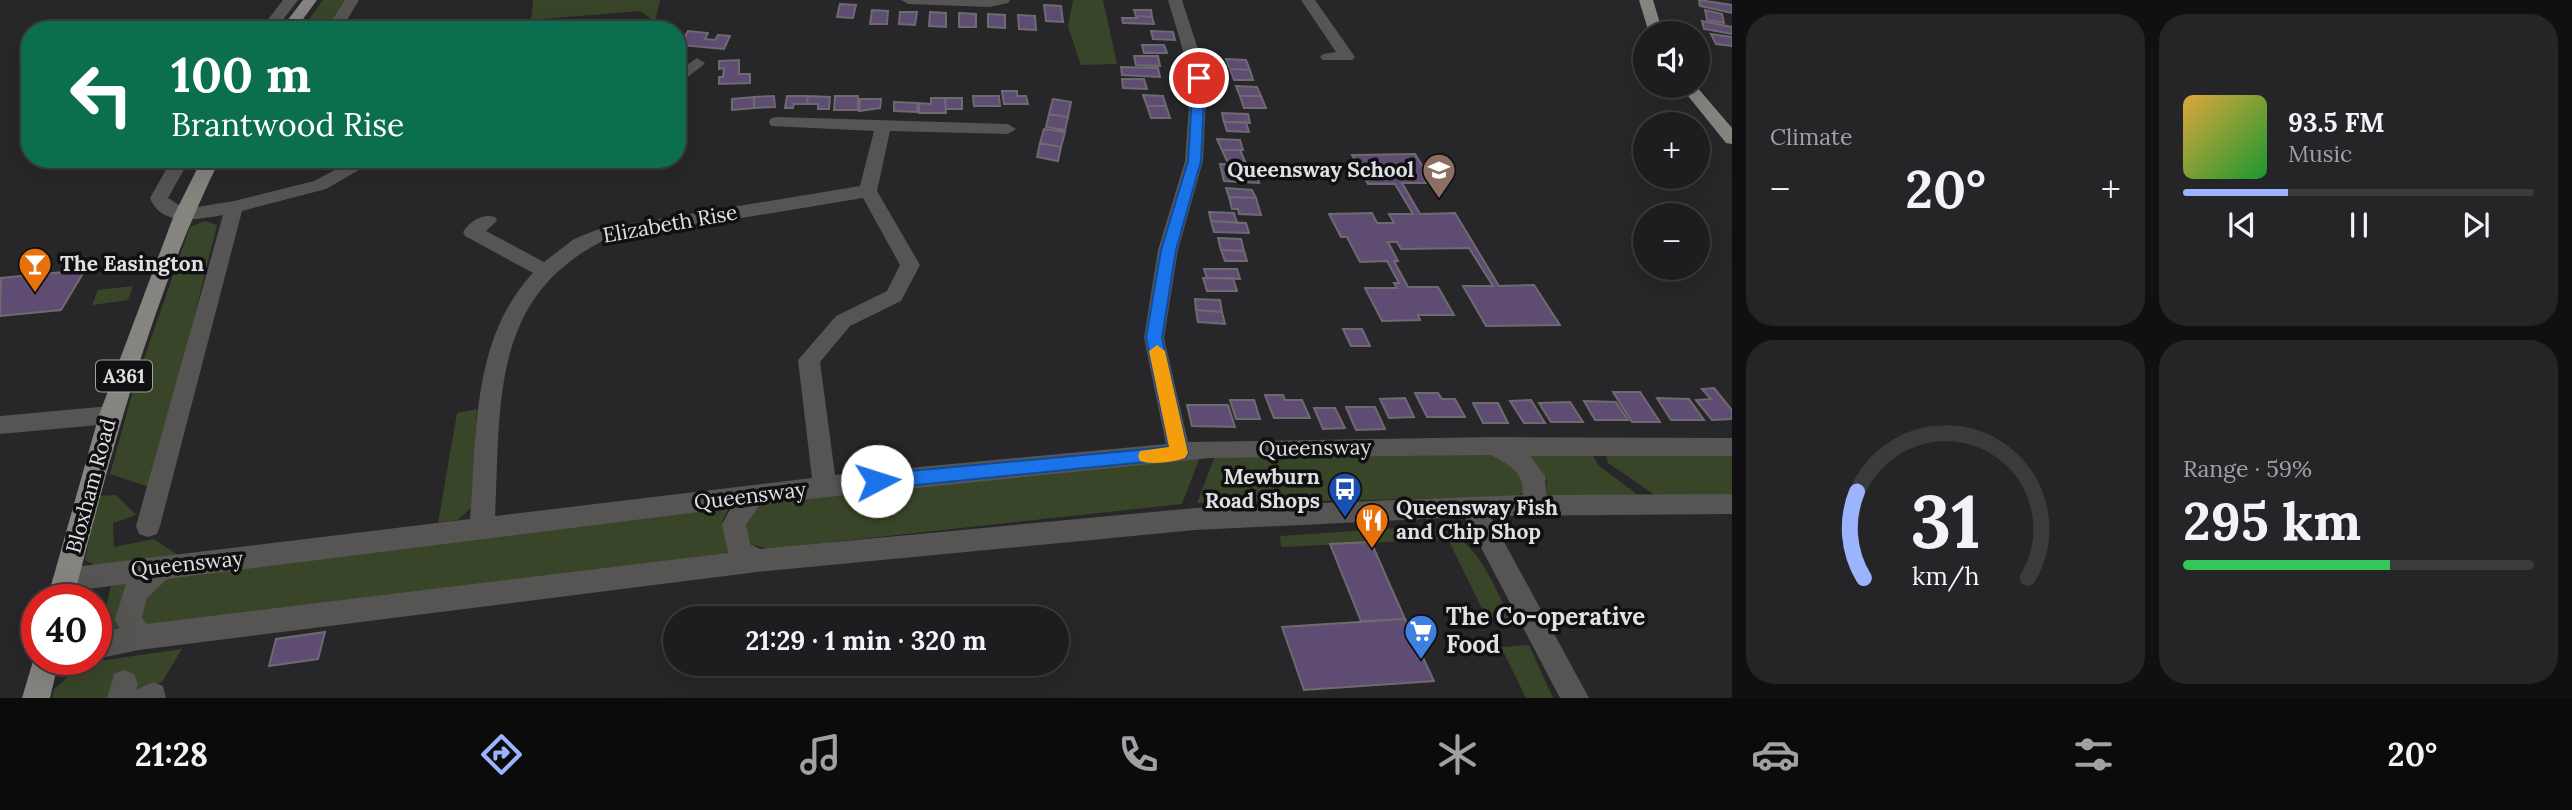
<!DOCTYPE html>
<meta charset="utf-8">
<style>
:root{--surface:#1d1c1f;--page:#252528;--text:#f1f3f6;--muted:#a0a1a4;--line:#3b3a3d;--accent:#9cb4fd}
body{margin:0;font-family:Lora,serif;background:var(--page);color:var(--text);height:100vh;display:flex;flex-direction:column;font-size:26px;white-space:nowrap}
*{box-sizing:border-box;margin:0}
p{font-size:23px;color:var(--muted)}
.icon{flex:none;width:38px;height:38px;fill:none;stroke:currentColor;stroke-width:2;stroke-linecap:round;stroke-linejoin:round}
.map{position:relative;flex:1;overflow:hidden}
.panel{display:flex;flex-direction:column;gap:14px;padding:14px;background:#100f11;width:840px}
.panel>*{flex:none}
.hud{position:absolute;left:21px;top:21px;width:665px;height:147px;border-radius:28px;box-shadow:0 7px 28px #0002,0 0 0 2px var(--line);background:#0b6e4f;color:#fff;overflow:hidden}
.controls{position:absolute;left:1633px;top:21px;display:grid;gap:14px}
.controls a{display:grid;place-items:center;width:77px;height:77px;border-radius:50%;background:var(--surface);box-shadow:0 7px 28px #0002,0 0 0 2px var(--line);font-size:35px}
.speed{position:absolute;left:21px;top:584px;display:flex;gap:14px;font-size:35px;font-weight:700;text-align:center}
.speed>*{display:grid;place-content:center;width:91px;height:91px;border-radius:50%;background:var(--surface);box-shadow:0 7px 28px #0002,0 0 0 2px var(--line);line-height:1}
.speed .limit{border:10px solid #d22;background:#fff;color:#111}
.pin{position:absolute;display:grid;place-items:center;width:60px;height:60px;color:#fff;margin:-30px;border:4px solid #fff;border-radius:50%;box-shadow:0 2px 7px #0007}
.me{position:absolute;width:77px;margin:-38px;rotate:85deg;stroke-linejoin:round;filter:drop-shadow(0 0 5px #0008)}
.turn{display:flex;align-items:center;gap:24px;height:147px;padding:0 35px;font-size:32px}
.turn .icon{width:91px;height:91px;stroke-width:2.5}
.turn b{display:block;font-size:49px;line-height:60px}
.big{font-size:52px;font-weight:700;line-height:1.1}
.panel .tile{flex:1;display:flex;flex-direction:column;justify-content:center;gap:10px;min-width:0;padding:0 24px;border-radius:28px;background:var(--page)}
.panel .dial{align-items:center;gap:0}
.dial svg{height:182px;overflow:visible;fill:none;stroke:var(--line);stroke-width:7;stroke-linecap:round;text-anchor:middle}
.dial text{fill:var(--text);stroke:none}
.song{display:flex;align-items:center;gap:21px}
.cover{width:84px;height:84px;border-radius:10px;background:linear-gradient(135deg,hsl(40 70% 55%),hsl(130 70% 35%))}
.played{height:7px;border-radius:4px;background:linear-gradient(90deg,var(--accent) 30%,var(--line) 30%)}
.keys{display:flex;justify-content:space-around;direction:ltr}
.heat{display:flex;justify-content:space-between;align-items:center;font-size:38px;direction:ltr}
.charge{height:10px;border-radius:5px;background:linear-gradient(90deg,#34c759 59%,var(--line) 0)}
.panel .tiles{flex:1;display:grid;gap:14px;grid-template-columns:repeat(2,1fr)}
.trip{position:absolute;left:663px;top:606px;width:406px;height:70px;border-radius:35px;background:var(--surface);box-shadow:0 7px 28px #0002,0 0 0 2px var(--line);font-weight:700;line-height:70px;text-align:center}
.tab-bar{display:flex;height:112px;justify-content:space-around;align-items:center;background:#0c0b0c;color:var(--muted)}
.tab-bar .icon{width:49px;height:49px}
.tab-bar .on{color:var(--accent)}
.tab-bar b{font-size:32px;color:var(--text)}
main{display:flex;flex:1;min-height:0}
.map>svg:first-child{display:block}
.green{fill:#394528}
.building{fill:#5f4c73;stroke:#6d6b70;stroke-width:2}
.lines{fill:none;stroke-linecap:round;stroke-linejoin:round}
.minor{fill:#565553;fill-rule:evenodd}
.major{fill:#85847f;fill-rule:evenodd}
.route{fill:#1a73e8;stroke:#114b97;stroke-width:2}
.slow{fill:#f59e0b}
.labels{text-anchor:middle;stroke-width:7;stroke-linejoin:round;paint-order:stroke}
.shield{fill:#100f11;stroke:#a2a1a3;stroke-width:2}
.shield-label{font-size:19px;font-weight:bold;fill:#e0dfe2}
.poi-label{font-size:21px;font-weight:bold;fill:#e0dfe2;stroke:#100f11;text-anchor:end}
.street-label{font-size:21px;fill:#e0dfe2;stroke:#100f11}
.near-poi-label{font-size:24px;font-weight:bold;fill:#e0dfe2;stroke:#100f11;text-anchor:start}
</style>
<main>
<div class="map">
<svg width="1732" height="698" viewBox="0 0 1732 698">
<rect width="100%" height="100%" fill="#272629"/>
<path class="green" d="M323,0H347L326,30H301Z
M533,0H660L655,22L640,11L531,20Z
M1073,0H1103L1117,64L1081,65L1068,27Z
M205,221L217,225L152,488L110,474L134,387L190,227Z
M133,286L128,300L92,305L98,290Z
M477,409L471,508L458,520L438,523L457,413Z
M1732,447V498L1658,497L1608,463L1605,451Z
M1521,451L1592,454L1599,466L1641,497L1544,498L1547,482L1536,465Z
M1492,453L1521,470L1524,491L1518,497L1197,503L1215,456Z
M1200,457L1182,504L769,549L747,543L743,526L760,504Z
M116,495L136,515L113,523L114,547L154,539L181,557L102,569L85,560L98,496Z
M729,508L722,522L728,550L725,556L146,626C137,607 142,595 154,579Z
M1427,526C1477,533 1489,578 1511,618L1487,619L1448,539L1281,547L1280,536Z
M138,578L117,628L102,629L112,579Z
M1529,645L1553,698H1526L1501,647Z
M182,649L162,682L122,698H52L54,689L84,663Z"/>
<path class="building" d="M1699,0L1732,5V13L1700,6Z
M840,4L856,5L853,18L837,17Z
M1044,5L1061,6L1063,22L1046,21Z
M872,10L888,11L887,24H870Z
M1134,10H1151L1152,17L1136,16Z
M1705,10L1722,14L1724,23L1707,20Z
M900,12H917L915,25L899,24Z
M930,12L946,13V27L929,26Z
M959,13L976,14V27H959Z
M988,14L1005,15V28L988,27Z
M1018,15L1035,16L1036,30L1019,29Z
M1136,16L1152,17L1154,24L1123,23L1122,18H1137Z
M1702,21L1732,27V34L1704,29Z
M688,31L708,33L705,39L715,40L718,35L730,36L724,49L680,45Z
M1151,31L1173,32L1175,40L1153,39Z
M1711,34L1732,37V46L1716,44Z
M1142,45H1164L1167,53H1144Z
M1134,56H1158L1160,66L1136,65Z
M1226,59L1246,60L1250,70L1230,69Z
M739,60V74H750V83L719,84V77H723L724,68L719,69V61Z
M1121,67L1158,68L1160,77L1122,75Z
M1230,69L1250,70L1253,80H1234Z
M1122,79H1144L1147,89L1123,88Z
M1236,86L1257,87L1261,96H1240Z
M1002,91H1017V96H1026L1028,104H1004Z
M1143,95L1163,96L1166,106H1147Z
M774,96L775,107L754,108V97Z
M787,96H808L807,104H794L793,108H785Z
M808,96L830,97L829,109H818V104H807Z
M835,96H858V110H834Z
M973,96H999L1000,106H974Z
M1240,96H1261L1266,108H1244Z
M754,97V108L732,110V99Z
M931,98H945L946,113H919V103L931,104Z
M945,98H962V109H946Z
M860,99H881L880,108L859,111Z
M1053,99L1071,102L1068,117L1049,114Z
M894,102L918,103L917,112L894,111Z
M1147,106H1166L1170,118H1151Z
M1222,113L1248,114L1250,123L1224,122Z
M1049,114L1068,117L1065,130L1046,127Z
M1224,122H1246L1249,132L1227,131Z
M1044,129L1065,132L1061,147L1040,143Z
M1217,139L1240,140L1243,150H1222Z
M1040,143L1061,147L1058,161L1037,157Z
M1222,150H1240L1245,161H1227Z
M1415,154L1433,183H1402L1420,214L1455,213L1499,286L1534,285L1560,325L1486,326L1463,286H1493L1469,248L1401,249L1397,242H1388L1398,261H1394L1408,287H1438L1454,315H1418L1420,320L1382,321L1365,288H1397L1394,283H1399L1387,261L1360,262L1347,237H1341L1329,214L1372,213L1377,223H1394L1389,214H1413L1395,184H1368L1352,155Z
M1220,164L1245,165L1248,174L1222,173Z
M1222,173L1257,174L1259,183L1224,181Z
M1226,188L1252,190L1256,198L1229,197Z
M1229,197L1256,198L1261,215L1239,214L1238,209H1232Z
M1209,212L1234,213L1237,223L1211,221Z
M1211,221L1246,223L1249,233L1214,232Z
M1218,238L1241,239L1244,251L1221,250Z
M1221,250L1244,251L1247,261H1225Z
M1204,269H1237L1240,279L1207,278Z
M85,270L61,310L0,316L1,278Z
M1203,278H1233L1237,291H1207Z
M1195,299L1220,300L1222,312L1196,310Z
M1196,310L1222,312L1225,324L1198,322Z
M1343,329H1362L1370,346H1351Z
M1714,388L1732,410V419L1712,420L1696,400L1711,399L1702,389Z
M1613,392H1640L1660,422H1632Z
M1415,393H1438L1442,399H1455L1465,417H1427Z
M1265,395H1283L1285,400H1302L1310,418H1274Z
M1405,398L1414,417L1389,418L1380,399Z
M1657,398L1689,399L1704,420H1671Z
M1230,400H1254L1260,419H1236Z
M1531,400L1545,423H1524L1510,401Z
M1584,401L1616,402L1628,420H1595Z
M1570,402L1583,422H1551L1539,403Z
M1473,403H1498L1508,423H1483Z
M1187,405H1228L1235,427L1192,426Z
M1346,407H1375L1385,429L1356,430Z
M1314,408H1335L1345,428L1323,429Z
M1371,542L1405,619L1361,621L1330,544Z
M1405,619L1434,681L1304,690L1282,627Z
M325,632L318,659L269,666L276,639Z"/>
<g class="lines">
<path class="minor" d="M283,0H298L275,30H260Z
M345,0H359L341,30H326Z
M901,0H1010L1008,3L989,7L908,4Z
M1168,0H1182L1207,77L1203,161L1178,250L1164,338L1188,442L1494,437L1732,438V456H1530L1545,476L1546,495L1732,494V514L1490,516L1589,698H1560L1465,517L1195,530L757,572L139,650L96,659V633L119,628L115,619L126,584L65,592L56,588L52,580L56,572L65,568L470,519C477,435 471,339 533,273L465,236L463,232C469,222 483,213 495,217L497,221L486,231L544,262L574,239L599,229L860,186L874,131L771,126L769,122L771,118L777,117L1008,124L1016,129L1008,134L890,131L877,191L920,265L901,301L850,326L820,362L835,475L1166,444L1144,338L1158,250L1185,161L1191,77ZM863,198L900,265L887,291L836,316L798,360L812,478L495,516C501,407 489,298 603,241ZM1491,455C1509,465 1526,473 1522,495L1195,508L760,549L750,544L746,525L760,504L1210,458ZM731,508L722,524L728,553L146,624L142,617L147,598L167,579Z
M1301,0H1315L1355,57L1352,60H1323L1320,57L1323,54L1336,52Z
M697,58L705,63L702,66L677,85V72Z
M172,159H190L168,198L185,209L234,201L314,181L355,159H378L326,189L242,211L160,526L157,534L148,537L139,534L136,526L223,215C198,219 162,228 150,198Z
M110,406L118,409L121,415L118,421L110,424L0,434V416Z
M124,670L134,674L138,684L136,690L153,682L163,686L166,698H107L114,674Z"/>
<path class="major" d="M303,0H317L295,30H280Z
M1639,0H1653L1663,33H1649Z
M1680,86H1696L1732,128V144L1726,143Z
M202,159H220C151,299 112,450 73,600H47L99,415L174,215Z
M36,651L37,660H59L50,698H22Z"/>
</g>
<path class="route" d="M1199,74L1205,78L1201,161L1176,250L1162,338L1188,453L1185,458L877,489L870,486L868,481L870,476L877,474L1169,447L1146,338L1161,250L1188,161L1193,78Z"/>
<path class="slow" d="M1157,345L1165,351L1188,453L1185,458C1173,462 1153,465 1140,461L1138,456L1140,451L1169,447L1149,351Z"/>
<defs>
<symbol id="school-pin" viewBox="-11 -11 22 30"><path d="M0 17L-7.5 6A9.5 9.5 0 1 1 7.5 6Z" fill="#8d6e63" stroke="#100f11"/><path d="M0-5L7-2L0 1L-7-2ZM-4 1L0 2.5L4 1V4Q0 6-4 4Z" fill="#fff"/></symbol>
<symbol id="bar-pin" viewBox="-11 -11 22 30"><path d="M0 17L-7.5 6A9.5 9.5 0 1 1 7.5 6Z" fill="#e8710a" stroke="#100f11"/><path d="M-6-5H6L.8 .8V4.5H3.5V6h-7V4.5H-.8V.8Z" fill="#fff"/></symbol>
<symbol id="bus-pin" viewBox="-11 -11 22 30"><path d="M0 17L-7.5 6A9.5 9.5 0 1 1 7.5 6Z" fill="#1a4fb4" stroke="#100f11"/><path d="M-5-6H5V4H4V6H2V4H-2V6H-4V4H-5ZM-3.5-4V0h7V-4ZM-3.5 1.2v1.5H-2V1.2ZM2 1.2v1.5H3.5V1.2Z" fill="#fff"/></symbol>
<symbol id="restaurant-pin" viewBox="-11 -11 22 30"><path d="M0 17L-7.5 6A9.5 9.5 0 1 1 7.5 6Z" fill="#e8710a" stroke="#100f11"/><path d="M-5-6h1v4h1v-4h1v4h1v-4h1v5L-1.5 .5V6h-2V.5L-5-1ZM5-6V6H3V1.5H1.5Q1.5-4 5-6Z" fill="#fff"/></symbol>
<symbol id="supermarket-pin" viewBox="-11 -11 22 30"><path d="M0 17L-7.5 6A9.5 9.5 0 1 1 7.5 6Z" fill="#3f7fe0" stroke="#100f11"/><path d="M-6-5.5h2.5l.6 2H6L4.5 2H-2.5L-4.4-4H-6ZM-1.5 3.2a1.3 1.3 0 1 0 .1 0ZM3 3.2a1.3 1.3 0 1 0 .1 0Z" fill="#fff"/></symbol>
</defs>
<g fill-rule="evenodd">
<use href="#school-pin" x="1420" y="151" width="38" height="52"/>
<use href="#bar-pin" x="16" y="245" width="38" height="52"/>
<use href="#bus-pin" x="1326" y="470" width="38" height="52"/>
<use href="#restaurant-pin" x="1353" y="501" width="38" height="52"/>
<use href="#supermarket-pin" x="1402" y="612" width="38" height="52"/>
</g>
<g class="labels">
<rect class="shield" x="96" y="360.5" width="56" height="31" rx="5"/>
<g class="shield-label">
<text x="124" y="383">A361</text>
</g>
<g class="poi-label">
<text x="1414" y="177">Queensway School</text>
<text x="60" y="271" text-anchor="start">The Easington</text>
<text x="1320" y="484">Mewburn<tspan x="1320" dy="24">Road Shops</tspan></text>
<text x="1396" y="515" text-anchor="start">Queensway Fish<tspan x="1396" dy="24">and Chip Shop</tspan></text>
</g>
<g class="street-label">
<text transform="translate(670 224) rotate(-10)" y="7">Elizabeth Rise</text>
<text transform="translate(1315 448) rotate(-1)" y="7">Queensway</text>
<text transform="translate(91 486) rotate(-75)" y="7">Bloxham Road</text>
<text transform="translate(750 496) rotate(-7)" y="7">Queensway</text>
<text transform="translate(187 564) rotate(-6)" y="7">Queensway</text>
</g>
<g class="near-poi-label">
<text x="1446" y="625">The Co-operative<tspan x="1446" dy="28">Food</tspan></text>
</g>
</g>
</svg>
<div class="controls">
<a><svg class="icon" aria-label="sound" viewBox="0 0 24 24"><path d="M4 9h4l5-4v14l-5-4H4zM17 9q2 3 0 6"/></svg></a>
<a>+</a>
<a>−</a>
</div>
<div class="speed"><div class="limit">40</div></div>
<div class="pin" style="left:1199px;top:78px;background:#d93025"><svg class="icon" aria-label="arrive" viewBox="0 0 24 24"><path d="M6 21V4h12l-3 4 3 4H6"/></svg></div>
<svg class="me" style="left:877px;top:481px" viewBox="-20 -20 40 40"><circle r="19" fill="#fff"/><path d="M0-13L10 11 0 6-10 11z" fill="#1a73e8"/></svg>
<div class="trip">21:29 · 1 min · 320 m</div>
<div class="hud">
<div class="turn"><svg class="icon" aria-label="left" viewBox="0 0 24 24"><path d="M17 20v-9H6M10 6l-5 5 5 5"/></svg><div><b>100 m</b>Brantwood Rise</div></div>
</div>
</div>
<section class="panel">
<div class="tiles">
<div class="tile"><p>Climate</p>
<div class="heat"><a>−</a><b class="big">20°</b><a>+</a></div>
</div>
<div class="tile">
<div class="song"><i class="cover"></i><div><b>93.5 FM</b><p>Music</p></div></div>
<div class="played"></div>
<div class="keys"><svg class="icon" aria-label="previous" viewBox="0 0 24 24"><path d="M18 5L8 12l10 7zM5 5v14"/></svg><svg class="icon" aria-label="pause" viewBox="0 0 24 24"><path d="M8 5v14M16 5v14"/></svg><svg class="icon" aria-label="next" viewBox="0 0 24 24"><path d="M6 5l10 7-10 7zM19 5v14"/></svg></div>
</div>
<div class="tile dial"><svg viewBox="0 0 100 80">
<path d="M14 69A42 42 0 1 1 86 69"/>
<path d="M14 69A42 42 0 0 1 11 31" stroke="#9cb4fd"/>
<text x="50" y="56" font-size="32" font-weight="700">31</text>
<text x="50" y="72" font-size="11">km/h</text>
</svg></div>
<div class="tile"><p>Range · 59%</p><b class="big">295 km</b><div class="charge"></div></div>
</div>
</section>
</main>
<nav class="tab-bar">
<b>21:28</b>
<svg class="icon on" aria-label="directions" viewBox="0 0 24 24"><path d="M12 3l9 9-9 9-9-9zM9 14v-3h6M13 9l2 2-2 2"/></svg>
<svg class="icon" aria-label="music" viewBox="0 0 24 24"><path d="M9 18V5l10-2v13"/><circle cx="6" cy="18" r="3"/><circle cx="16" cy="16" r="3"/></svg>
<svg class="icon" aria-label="phone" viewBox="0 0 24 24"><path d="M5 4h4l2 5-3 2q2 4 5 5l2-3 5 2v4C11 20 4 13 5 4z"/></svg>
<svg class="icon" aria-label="climate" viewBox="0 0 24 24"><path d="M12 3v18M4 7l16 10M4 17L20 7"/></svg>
<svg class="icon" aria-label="car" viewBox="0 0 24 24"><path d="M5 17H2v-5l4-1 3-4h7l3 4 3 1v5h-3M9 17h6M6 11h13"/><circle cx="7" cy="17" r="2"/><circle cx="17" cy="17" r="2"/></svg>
<svg class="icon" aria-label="filters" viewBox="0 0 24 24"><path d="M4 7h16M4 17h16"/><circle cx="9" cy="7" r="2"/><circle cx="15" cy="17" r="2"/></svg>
<b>20°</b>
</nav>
